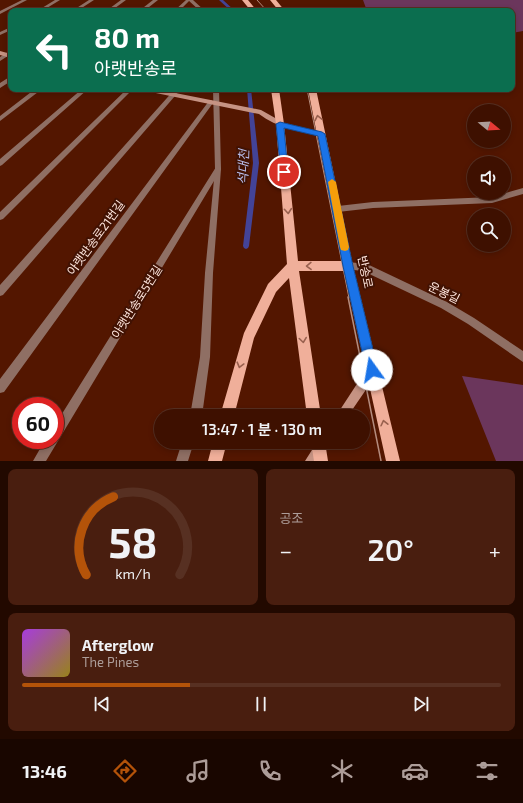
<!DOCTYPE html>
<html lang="ko">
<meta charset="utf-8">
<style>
:root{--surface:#3e1000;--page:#491e0f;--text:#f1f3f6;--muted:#ad9d99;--line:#573022;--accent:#b45309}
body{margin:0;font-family:"Exo 2","Noto Sans KR",sans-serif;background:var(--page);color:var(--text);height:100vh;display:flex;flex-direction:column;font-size:15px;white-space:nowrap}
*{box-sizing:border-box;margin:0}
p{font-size:13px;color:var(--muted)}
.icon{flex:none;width:22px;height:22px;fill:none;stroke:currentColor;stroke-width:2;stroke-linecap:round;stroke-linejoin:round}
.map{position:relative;height:461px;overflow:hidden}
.side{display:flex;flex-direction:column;gap:8px;padding:8px;background:#220900;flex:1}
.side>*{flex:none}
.banner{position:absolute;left:8px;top:8px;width:507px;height:84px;border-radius:8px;box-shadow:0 2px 6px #0003,0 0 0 1px var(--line);background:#0b6e4f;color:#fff;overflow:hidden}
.needle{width:26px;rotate:108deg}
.tools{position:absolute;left:467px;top:104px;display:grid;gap:8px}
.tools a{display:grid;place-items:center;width:44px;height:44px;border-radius:50%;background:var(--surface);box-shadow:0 2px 6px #0003,0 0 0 1px var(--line);font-size:20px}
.speed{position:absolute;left:12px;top:397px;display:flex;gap:8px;font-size:20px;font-weight:700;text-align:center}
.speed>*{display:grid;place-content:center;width:52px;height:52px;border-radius:50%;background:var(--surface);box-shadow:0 2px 6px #0003,0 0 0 1px var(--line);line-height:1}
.speed .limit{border:6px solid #d22;background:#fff;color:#111}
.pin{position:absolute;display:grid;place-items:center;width:34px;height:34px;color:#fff;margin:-17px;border:2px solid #fff;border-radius:50%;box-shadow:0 1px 4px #0007}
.me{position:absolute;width:44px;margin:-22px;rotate:347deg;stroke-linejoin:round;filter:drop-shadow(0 0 3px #0008)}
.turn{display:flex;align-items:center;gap:14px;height:84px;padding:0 20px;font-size:18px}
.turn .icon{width:52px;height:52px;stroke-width:2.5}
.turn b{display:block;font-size:28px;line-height:34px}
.big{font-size:30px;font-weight:600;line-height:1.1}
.side .tile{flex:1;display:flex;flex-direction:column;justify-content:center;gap:6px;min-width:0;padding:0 14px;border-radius:8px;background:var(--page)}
.side .dial{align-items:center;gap:0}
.dial svg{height:104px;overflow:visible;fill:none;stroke:var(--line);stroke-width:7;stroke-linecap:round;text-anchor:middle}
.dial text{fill:var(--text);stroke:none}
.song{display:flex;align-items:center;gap:12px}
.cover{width:48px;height:48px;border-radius:6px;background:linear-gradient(135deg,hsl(280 70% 55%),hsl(50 70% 35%))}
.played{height:4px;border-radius:2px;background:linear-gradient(90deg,var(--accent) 35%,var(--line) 35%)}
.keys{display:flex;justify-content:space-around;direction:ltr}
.heat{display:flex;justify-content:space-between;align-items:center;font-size:22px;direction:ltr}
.side .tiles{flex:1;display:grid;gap:8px;grid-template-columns:1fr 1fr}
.tile:last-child{grid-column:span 2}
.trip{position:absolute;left:154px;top:409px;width:216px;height:40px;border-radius:20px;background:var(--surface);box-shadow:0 2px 6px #0003,0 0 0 1px var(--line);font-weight:600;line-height:40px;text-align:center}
.dock{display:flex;height:64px;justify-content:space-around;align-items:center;background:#190600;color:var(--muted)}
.dock .icon{width:28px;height:28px}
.dock .active{color:var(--accent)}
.dock b{font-size:18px;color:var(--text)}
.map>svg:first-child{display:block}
.green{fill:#6b365c}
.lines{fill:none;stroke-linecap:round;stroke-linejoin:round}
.stream{fill:#434397;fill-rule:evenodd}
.service{fill:#8f6f64;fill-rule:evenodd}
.minor{fill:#8f6f64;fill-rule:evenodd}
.secondary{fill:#c69383;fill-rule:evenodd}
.primary{fill:#f0af9a;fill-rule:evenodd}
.tram-far1{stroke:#b48c7e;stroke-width:1}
.tram{stroke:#b48c7e;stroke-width:1.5}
.oneway{stroke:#98604e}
.route{fill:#1a73e8;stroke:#114b97}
.slow{fill:#f59e0b}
.labels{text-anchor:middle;stroke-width:4;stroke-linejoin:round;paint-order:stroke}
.street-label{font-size:12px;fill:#fee5dd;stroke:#411203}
.water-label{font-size:13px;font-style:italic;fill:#b8beec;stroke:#411203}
</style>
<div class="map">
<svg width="523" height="461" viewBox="0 0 523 461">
<rect width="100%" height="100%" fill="#531600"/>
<path class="green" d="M363,0H523V31L512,33V11H367Z
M462,376L523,385V461H496Z"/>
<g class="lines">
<path class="stream" d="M219,0H223L235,11H231Z
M247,89H251L259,163L249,246L248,248L246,249L244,248L243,246L253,163Z"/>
<path class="service" d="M22,0H27L0,14V11Z
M89,0H94L77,11H72Z
M121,0H126L111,11H106Z
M186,0H190L179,11H174Z
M11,50V54L0,61V57Z
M11,76V81L0,88V83Z
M82,89H88L2,165L0,166V159Z
M127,89H133L3,219L0,220V212Z
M211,100L214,102L213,103L4,392L0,393V379L209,101Z
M218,166L220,167L221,169L220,171L46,461H33L45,440H55V425L216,167Z"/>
<path class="minor" d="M55,0H60L42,11H37Z
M153,0H158L144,11H139Z
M188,0H193L205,11H200Z
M11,27V30L0,35V32Z
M35,89H42L0,121V116Z
M175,89H181L3,295L0,296V285Z
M213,89H219L221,169L213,273L210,357L202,416H190L200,357L205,273L215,169Z
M523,188V194L492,203L373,208L338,212L334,209L338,206L373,202L492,197Z
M348,262L367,264L447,302L474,318L523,351V362L468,324L441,308L363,271L345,269L344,266L345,263Z
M182,442H194L188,461H176Z"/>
<path class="secondary" d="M0,51L11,54V58L0,55Z
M143,89H155L261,110L284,123L324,133L325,135L322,137C300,131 277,128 259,114L146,91Z
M372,366L376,367L377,371L376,375L348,416H336L368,367Z
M317,442H330L318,461H305Z"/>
<path class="primary" d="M242,0H248L257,11H251Z
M270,0H276L285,11H279Z
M271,89H279L284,124L298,261H342L308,89H316L353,266L400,461H386L344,271H299L321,416H307L289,278L276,292L254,338L234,416H220L244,333L268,284L287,264L276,124Z
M213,442H227L222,461H208Z
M311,442H325L328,461H314Z"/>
<path class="tram-far1" d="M257,0L267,11
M307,89L349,298"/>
<path class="tram" d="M348,297L381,461"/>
</g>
<defs><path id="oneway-chevron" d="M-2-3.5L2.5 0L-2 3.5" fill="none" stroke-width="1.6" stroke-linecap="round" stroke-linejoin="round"/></defs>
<g class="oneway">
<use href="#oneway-chevron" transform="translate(318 118) rotate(-102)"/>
<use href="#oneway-chevron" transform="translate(288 211) rotate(85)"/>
<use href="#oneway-chevron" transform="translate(309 266) rotate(179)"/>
<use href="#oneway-chevron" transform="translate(303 340) rotate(82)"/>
<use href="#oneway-chevron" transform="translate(240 365) rotate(105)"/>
<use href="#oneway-chevron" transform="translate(384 423) rotate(-103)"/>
</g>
<path class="route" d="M280,122L322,132L325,134L353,266L378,370L376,375L372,376L368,375L366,370L343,266L318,136L284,128L288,172L284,175L281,174L276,124Z"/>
<path class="slow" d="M332,179L336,182L349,247L348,250L345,251L341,250L340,247L328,182Z"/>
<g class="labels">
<g class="street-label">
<text transform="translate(96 238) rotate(-54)" y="4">아랫반송로21번길</text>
<text transform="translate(365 272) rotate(78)" y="4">반송로</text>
<text transform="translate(444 293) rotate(26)" y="4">운봉길</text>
<text transform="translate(137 302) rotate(-58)" y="4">아랫반송로5번길</text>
</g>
<g class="water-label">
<text transform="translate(243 167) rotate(-88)" y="5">석대천</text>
</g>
</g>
</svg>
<div class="tools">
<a><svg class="needle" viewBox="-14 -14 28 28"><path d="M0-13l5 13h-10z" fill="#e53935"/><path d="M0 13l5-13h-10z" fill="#ad9d99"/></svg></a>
<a><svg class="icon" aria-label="sound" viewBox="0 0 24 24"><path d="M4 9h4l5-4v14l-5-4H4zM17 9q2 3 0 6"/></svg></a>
<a><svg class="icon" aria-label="search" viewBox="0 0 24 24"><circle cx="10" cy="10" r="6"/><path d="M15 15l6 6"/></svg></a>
</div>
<div class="speed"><div class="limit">60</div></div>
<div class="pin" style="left:284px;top:172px;background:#d93025"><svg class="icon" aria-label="arrive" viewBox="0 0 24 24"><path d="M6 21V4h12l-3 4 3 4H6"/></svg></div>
<svg class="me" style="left:372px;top:370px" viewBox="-20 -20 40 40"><circle r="19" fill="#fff"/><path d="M0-13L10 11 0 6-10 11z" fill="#1a73e8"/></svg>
<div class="trip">13:47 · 1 분 · 130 m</div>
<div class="banner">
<div class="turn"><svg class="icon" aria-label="left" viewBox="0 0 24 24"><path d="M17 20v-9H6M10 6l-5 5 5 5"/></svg><div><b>80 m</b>아랫반송로</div></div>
</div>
</div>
<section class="side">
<div class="tiles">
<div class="tile dial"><svg viewBox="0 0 100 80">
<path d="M14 69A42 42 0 1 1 86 69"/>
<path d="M14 69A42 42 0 0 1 35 9" stroke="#b45309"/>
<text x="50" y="56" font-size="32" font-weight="700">58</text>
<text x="50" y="72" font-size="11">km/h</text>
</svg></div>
<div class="tile"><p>공조</p>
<div class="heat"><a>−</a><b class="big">20°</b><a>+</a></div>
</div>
<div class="tile">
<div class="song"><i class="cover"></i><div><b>Afterglow</b><p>The Pines</p></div></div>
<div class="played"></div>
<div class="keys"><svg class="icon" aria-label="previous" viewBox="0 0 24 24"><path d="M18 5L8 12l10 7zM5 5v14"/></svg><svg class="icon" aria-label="pause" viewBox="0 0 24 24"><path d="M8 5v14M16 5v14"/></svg><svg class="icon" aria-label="next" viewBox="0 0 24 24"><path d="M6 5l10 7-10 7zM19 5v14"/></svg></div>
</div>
</div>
</section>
<nav class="dock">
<b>13:46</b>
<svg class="icon active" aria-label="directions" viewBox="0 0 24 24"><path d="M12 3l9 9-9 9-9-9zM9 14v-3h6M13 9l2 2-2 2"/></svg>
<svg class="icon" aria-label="music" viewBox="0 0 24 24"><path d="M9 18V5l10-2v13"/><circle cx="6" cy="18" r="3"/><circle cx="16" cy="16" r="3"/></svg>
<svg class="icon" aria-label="phone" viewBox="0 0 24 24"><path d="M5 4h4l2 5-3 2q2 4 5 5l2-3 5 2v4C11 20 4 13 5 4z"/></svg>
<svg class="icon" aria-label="climate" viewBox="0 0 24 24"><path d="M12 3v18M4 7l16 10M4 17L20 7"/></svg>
<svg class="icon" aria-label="car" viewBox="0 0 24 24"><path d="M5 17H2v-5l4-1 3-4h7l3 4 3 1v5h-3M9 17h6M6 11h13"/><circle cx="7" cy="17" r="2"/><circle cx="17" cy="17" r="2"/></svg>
<svg class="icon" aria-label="filters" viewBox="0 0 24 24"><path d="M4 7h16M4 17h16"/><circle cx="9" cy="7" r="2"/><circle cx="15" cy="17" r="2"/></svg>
</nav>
